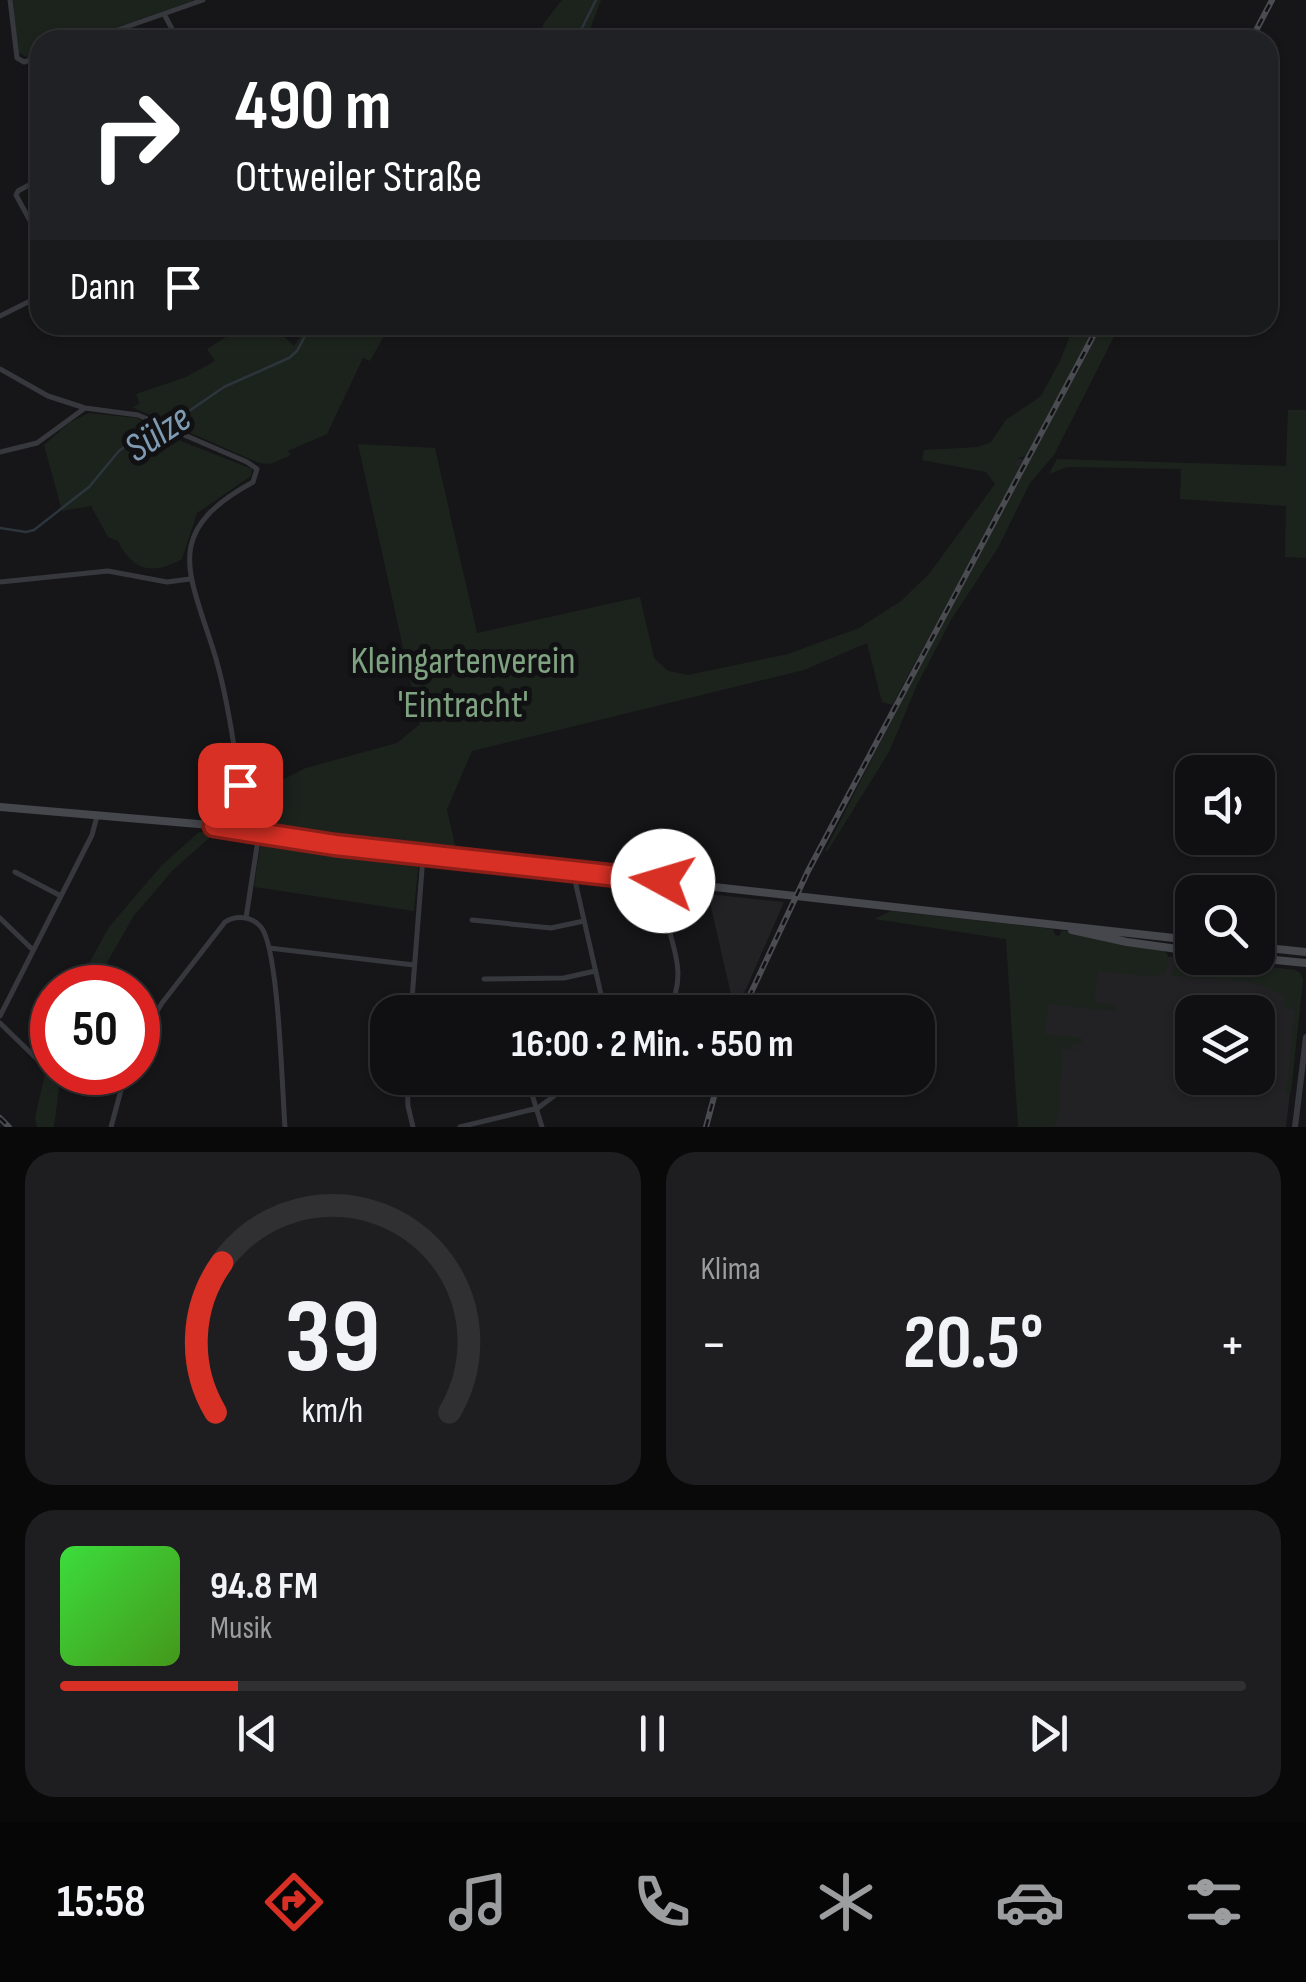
<!DOCTYPE html>
<html lang="de">
<meta charset="utf-8">
<style>
:root{--surface:#101012;--page:#1e1e20;--text:#f1f3f6;--muted:#9c9d9f;--line:#303032;--accent:#d93025}
body{margin:0;font-family:"Sofia Sans Condensed",sans-serif;background:var(--page);color:var(--text);height:100vh;display:flex;flex-direction:column;font-size:38px;white-space:nowrap}
*{box-sizing:border-box;margin:0}
p{font-size:32px;color:var(--muted)}
.icon{flex:none;width:55px;height:55px;fill:none;stroke:currentColor;stroke-width:2;stroke-linecap:round;stroke-linejoin:round}
.map{position:relative;height:1127px;overflow:hidden}
.side{display:flex;flex-direction:column;gap:25px;padding:25px;background:#09090a;flex:1}
.side>*{flex:none}
.hud{position:absolute;left:30px;top:30px;width:1248px;height:305px;border-radius:30px;box-shadow:0 2px 8px #0004,0 0 0 2px var(--line);background:#202124;color:#fff;overflow:hidden}
.controls{position:absolute;left:1175px;top:755px;display:grid;gap:20px}
.controls a{display:grid;place-items:center;width:100px;height:100px;border-radius:20px;background:var(--surface);box-shadow:0 2px 8px #0004,0 0 0 2px var(--line);font-size:50px}
.speed{position:absolute;left:30px;top:965px;display:flex;gap:20px;font-size:50px;font-weight:700;text-align:center}
.speed>*{display:grid;place-content:center;width:130px;height:130px;border-radius:50%;background:var(--surface);box-shadow:0 2px 8px #0004,0 0 0 2px var(--line);line-height:1}
.speed .limit{border:15px solid #d22;background:#fff;color:#111}
.pin{position:absolute;display:grid;place-items:center;width:85px;height:85px;color:#fff;margin:-42px;border-radius:20px;box-shadow:0 5px 15px #0006}
.me{position:absolute;width:110px;margin:-55px;rotate:276deg;stroke-linejoin:round;filter:drop-shadow(0 0 8px #0008)}
.turn{display:flex;align-items:center;gap:35px;height:210px;padding:0 40px;font-size:45px}
.turn .icon{width:130px;height:130px;stroke-width:2.5}
.turn b{display:block;font-size:70px;line-height:85px}
.then{display:flex;align-items:center;height:95px;padding:0 40px;background:#0003;gap:20px;font-size:38px}
.big{font-size:75px;font-weight:700;line-height:1.1}
.side .tile{flex:1;display:flex;flex-direction:column;justify-content:center;gap:15px;min-width:0;padding:0 35px;border-radius:30px;background:var(--page)}
.side .dial{align-items:center;gap:0}
.dial svg{height:260px;overflow:visible;fill:none;stroke:var(--line);stroke-width:7;stroke-linecap:round;text-anchor:middle}
.dial text{fill:var(--text);stroke:none}
.song{display:flex;align-items:center;gap:30px}
.cover{width:120px;height:120px;border-radius:15px;background:linear-gradient(135deg,hsl(120 70% 55%),hsl(100 70% 35%))}
.played{height:10px;border-radius:5px;background:linear-gradient(90deg,var(--accent) 15%,var(--line) 15%)}
.keys{display:flex;justify-content:space-around;direction:ltr}
.heat{display:flex;justify-content:space-between;align-items:center;font-size:55px;direction:ltr}
.side .tiles{flex:1;display:grid;gap:25px;grid-template-columns:1fr 1fr}
.tile:last-child{grid-column:span 2}
.trip{position:absolute;left:370px;top:995px;width:565px;height:100px;border-radius:30px;background:var(--surface);box-shadow:0 2px 8px #0004,0 0 0 2px var(--line);font-weight:700;line-height:100px;text-align:center}
.tabs{display:flex;height:160px;justify-content:space-around;align-items:center;background:#060607;color:var(--muted)}
.tabs .icon{width:70px;height:70px}
.tabs .active{color:var(--accent)}
.tabs b{font-size:45px;color:var(--text)}
.map>svg:first-child{display:block}
.built{fill:#222225;fill-rule:evenodd}
.green{fill:#1c231d}
.lines{fill:none;stroke-linecap:round;stroke-linejoin:round}
.stream{stroke:#2c353c;stroke-width:2.5}
.minor{stroke:#37383d;stroke-width:5}
.tertiary{stroke:#37383d;stroke-width:6}
.secondary{stroke:#45474d;stroke-width:8}
.rail-casing{stroke:#4a4c52;stroke-width:6}
.rail{stroke:#111113;stroke-width:2.5;stroke-dasharray:8;stroke-linecap:butt}
.route-casing{stroke:#8d1f18;stroke-width:25}
.route{stroke:#d93025;stroke-width:18}
.labels{text-anchor:middle;stroke-width:10;stroke-linejoin:round;paint-order:stroke}
.park-label{font-size:38px;fill:#7fa381;stroke:#111113}
.water-label{font-size:40px;font-style:italic;fill:#7f9bb3;stroke:#111113}
</style>
<div class="map">
<svg width="1306" height="1127" viewBox="0 0 1306 1127">
<rect width="100%" height="100%" fill="#161618"/>
<path class="built" d="M1097,325H1103L932,641L929,639L1020,469L1014,465L1017,459H1023Z
M708,894L784,902L736,1012H735Z
M1008,925L1123,952L1296,970L1303,980L1286,1127H1020ZM1192,1012H1258V1078H1192Z"/>
<path class="green" d="M12,0H194L81,40H40V54L28,58L18,52Z
M562,0H601L586,40H538L544,23Z
M245,325H271L294,346L308,325H396L387,331L370,361L363,358L327,434L288,451L291,455L270,464L259,463L132,407L140,404L136,394L186,377L215,361L207,349Z
M1074,325H1097L1027,455L1017,459L1014,465L1020,469L892,705L882,702L867,643L804,670L472,751L447,809L456,850L227,821L226,819L244,806L247,792L266,788L306,768L397,743L420,724L358,444L435,448L477,633L640,597L654,658L668,671L688,675L788,654L859,628L901,601L929,574L995,484L986,472L922,460L924,450L978,447L991,442L1006,420L1041,396L1061,359Z
M1103,325H1120L1054,455L1030,483L998,548L951,620L917,685L889,752L827,852L825,851L932,641Z
M1288,410H1306V558L1285,557L1286,506L1180,499L1181,469L1067,467L1049,474L1057,459L1286,466Z
M89,413L137,418L168,436L252,469L251,476L197,513L182,559C153,575 133,572 118,541L108,537L91,506L62,511L44,445L69,423Z
M217,831L172,871L133,917L93,987H76L109,927L162,865L199,832Z
M269,838L419,858L414,911L254,887L260,847Z
M891,911L1053,929L1055,935L1059,936L1062,930L1164,951L1168,955L1166,974L1149,976L1098,971L1094,1002L1115,1005L1114,1011L1048,1004L1044,1034L1082,1038L1081,1044L1063,1045L1080,1049H1062L1059,1111L1054,1127H1018L1006,939L874,919Z
M1179,953L1192,954V958L1271,963L1272,967L1300,972L1303,980L1291,1092L1286,1093L1295,1010L1285,1008L1283,995L1248,981L1172,976L1174,958Z
M52,1043V1072L61,1073L54,1127H37L35,1118Z"/>
<g class="lines">
<path class="stream" d="M576,40L596,0
M0,528L26,532L34,530L89,487L118,452L141,433L176,420L224,387L289,358L297,351L311,325"/>
<path class="minor" d="M10,0L17,58L24,62L40,57
M164,14L178,40
M89,40L203,0
M40,179L18,191L16,195L40,239
M0,316L40,296
M0,369L48,396L82,407
M0,452L37,443L85,408L138,415L247,462L257,469L253,482C164,531 187,568 213,649C223,680 229,714 234,746C237,761 245,784 240,799C237,811 221,816 214,826
M0,582L108,571L167,582L190,579
M462,862L491,865
M15,872L61,896
M576,872V885L605,1012
M663,881C658,932 695,961 668,1012
M0,918L33,950
M246,918L259,833
M472,920L551,928L584,921
M269,948L414,965
M484,979L564,978L595,971
M411,1012L423,856
M0,1016L92,835L97,816
M0,1023L38,1060
M138,1043L162,1003L225,922C236,915 252,916 261,927C279,949 282,1091 285,1127
M407,1078L408,1106L413,1127
M527,1078L542,1127
M111,1127L126,1072
M460,1127L538,1108L578,1078"/>
<path class="tertiary" d="M1295,1127L1306,1037"/>
<path class="secondary" d="M0,807L210,825L335,845L1192,940
M1072,930L1127,942L1192,951
M1258,947L1306,952
M1253,958L1306,963"/>
<defs>
<path id="rail" d="M1251,40L1272,0
M742,1012L808,871L1099,325
M0,1118L9,1127
M706,1127L719,1078"/>
</defs>
<use href="#rail" class="rail-casing"/>
<use href="#rail" class="rail"/>
</g>
<g class="lines">
<defs>
<path id="route" d="M240,785L238,804L214,826L335,845L663,881"/>
</defs>
<use href="#route" class="route-casing"/>
<use href="#route" class="route"/>
</g>
<g class="labels">
<g class="park-label">
<text x="463" y="673">Kleingartenverein<tspan x="463" dy="44">'Eintracht'</tspan></text>
</g>
<g class="water-label">
<text transform="translate(157 432) rotate(-34)" y="14">Sülze</text>
</g>
</g>
</svg>
<div class="controls">
<a><svg class="icon" aria-label="sound" viewBox="0 0 24 24"><path d="M4 9h4l5-4v14l-5-4H4zM17 9q2 3 0 6"/></svg></a>
<a><svg class="icon" aria-label="search" viewBox="0 0 24 24"><circle cx="10" cy="10" r="6"/><path d="M15 15l6 6"/></svg></a>
<a><svg class="icon" aria-label="layers" viewBox="0 0 24 24"><path d="M12 4l9 5-9 5-9-5zM3 14l9 5 9-5"/></svg></a>
</div>
<div class="speed"><div class="limit">50</div></div>
<div class="pin" style="left:240px;top:785px;background:#d93025"><svg class="icon" aria-label="arrive" viewBox="0 0 24 24"><path d="M6 21V4h12l-3 4 3 4H6"/></svg></div>
<svg class="me" style="left:663px;top:881px" viewBox="-20 -20 40 40"><circle r="19" fill="#fff"/><path d="M0-13L10 11 0 6-10 11z" fill="#d93025"/></svg>
<div class="trip">16:00 · 2 Min. · 550 m</div>
<div class="hud">
<div class="turn"><svg class="icon" aria-label="right" viewBox="0 0 24 24"><path d="M7 20v-9h11M14 6l5 5-5 5"/></svg><div><b>490 m</b>Ottweiler Straße</div></div>
<div class="then">Dann<svg class="icon" aria-label="arrive" viewBox="0 0 24 24"><path d="M6 21V4h12l-3 4 3 4H6"/></svg></div>
</div>
</div>
<section class="side">
<div class="tiles">
<div class="tile dial"><svg viewBox="0 0 100 80">
<path d="M14 69A42 42 0 1 1 86 69"/>
<path d="M14 69A42 42 0 0 1 16 23" stroke="#d93025"/>
<text x="50" y="56" font-size="32" font-weight="700">39</text>
<text x="50" y="72" font-size="11">km/h</text>
</svg></div>
<div class="tile"><p>Klima</p>
<div class="heat"><a>−</a><b class="big">20.5°</b><a>+</a></div>
</div>
<div class="tile">
<div class="song"><i class="cover"></i><div><b>94.8 FM</b><p>Musik</p></div></div>
<div class="played"></div>
<div class="keys"><svg class="icon" aria-label="previous" viewBox="0 0 24 24"><path d="M18 5L8 12l10 7zM5 5v14"/></svg><svg class="icon" aria-label="pause" viewBox="0 0 24 24"><path d="M8 5v14M16 5v14"/></svg><svg class="icon" aria-label="next" viewBox="0 0 24 24"><path d="M6 5l10 7-10 7zM19 5v14"/></svg></div>
</div>
</div>
</section>
<nav class="tabs">
<b>15:58</b>
<svg class="icon active" aria-label="directions" viewBox="0 0 24 24"><path d="M12 3l9 9-9 9-9-9zM9 14v-3h6M13 9l2 2-2 2"/></svg>
<svg class="icon" aria-label="music" viewBox="0 0 24 24"><path d="M9 18V5l10-2v13"/><circle cx="6" cy="18" r="3"/><circle cx="16" cy="16" r="3"/></svg>
<svg class="icon" aria-label="phone" viewBox="0 0 24 24"><path d="M5 4h4l2 5-3 2q2 4 5 5l2-3 5 2v4C11 20 4 13 5 4z"/></svg>
<svg class="icon" aria-label="climate" viewBox="0 0 24 24"><path d="M12 3v18M4 7l16 10M4 17L20 7"/></svg>
<svg class="icon" aria-label="car" viewBox="0 0 24 24"><path d="M5 17H2v-5l4-1 3-4h7l3 4 3 1v5h-3M9 17h6M6 11h13"/><circle cx="7" cy="17" r="2"/><circle cx="17" cy="17" r="2"/></svg>
<svg class="icon" aria-label="filters" viewBox="0 0 24 24"><path d="M4 7h16M4 17h16"/><circle cx="9" cy="7" r="2"/><circle cx="15" cy="17" r="2"/></svg>
</nav>
